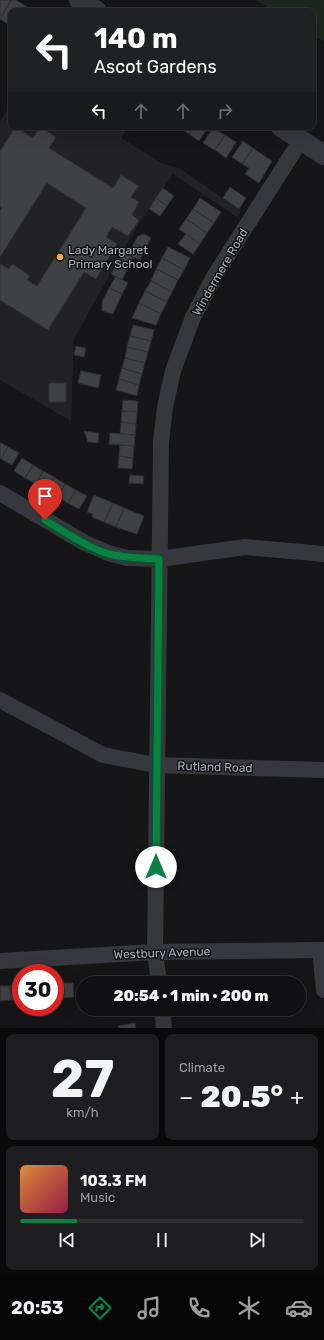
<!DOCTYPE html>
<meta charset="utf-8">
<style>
:root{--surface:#101012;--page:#1e1e20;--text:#f1f3f6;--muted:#9c9d9f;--line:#303032;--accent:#0b8043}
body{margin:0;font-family:Rubik,sans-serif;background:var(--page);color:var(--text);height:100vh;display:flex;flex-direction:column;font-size:15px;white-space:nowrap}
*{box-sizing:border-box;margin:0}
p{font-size:13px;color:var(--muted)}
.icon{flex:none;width:22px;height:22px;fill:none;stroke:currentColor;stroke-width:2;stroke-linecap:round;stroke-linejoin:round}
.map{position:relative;height:1028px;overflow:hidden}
.side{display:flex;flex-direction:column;gap:6px;padding:6px;background:#09090a;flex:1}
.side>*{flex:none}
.banner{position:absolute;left:8px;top:8px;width:308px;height:122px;border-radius:8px;box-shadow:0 4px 16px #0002,0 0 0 1px var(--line);background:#202124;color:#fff;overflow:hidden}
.speed{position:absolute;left:12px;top:964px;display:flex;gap:8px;font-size:20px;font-weight:700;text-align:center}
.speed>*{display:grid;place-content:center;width:52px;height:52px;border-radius:50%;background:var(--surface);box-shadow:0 4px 16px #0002,0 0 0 1px var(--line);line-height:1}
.speed .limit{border:6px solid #d22;background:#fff;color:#111}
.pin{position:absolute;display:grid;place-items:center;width:34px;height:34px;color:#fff;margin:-41px -17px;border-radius:50% 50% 50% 0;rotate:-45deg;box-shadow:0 0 4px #0007}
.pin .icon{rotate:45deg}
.me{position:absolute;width:44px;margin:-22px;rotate:0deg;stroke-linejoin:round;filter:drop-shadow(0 0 3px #0008)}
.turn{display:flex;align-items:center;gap:14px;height:84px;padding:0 20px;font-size:18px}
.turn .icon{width:52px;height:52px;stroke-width:2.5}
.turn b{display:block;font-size:28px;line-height:34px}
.lanes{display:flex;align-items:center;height:38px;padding:0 20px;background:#0003;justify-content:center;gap:20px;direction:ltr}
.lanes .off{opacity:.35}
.big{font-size:30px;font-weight:800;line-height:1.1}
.side .tile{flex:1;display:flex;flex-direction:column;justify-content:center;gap:6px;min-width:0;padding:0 14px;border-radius:8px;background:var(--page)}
.side .dial{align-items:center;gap:0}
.dial b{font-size:52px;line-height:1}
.song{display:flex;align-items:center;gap:12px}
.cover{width:48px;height:48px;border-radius:6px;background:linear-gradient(135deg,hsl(30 70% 55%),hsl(340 70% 35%))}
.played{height:4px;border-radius:2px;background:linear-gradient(90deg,var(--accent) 20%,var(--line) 20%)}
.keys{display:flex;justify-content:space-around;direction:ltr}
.heat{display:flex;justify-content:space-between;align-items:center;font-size:22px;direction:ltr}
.side .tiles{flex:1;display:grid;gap:6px;grid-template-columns:1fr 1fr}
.tile:last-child{grid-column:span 2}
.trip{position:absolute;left:76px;top:976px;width:230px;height:40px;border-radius:20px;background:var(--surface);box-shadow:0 4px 16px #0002,0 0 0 1px var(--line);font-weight:800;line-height:40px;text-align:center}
.menu{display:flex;height:64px;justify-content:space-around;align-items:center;background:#060607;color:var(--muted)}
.menu .icon{width:28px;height:28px}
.menu .on{color:var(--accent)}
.menu b{font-size:18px;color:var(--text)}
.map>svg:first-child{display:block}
.built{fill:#222225}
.green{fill:#1e261f}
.building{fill:#404145;stroke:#303034}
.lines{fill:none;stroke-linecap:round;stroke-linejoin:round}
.minor{stroke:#37383d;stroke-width:16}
.tertiary{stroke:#37383d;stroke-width:20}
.route-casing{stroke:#07532c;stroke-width:10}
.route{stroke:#0b8043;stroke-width:7}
.poi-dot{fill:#f2b134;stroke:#111113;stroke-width:1.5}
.labels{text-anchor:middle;stroke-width:3;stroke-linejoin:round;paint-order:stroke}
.poi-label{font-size:12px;fill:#a8adb8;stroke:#111113;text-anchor:start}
.street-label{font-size:12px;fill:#a8adb8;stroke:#111113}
</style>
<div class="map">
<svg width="324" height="1028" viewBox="0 0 324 1028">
<rect width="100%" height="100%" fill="#161618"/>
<path class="built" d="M11,103V127H128L121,138L163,164L179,168L241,211L237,217L173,174L136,228L74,339L71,421L0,380V122Z"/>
<path class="green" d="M256,0H324V42L313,35V11H274Z"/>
<path class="building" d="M0,0H11L0,19Z
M11,0H16L29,8L27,11H11V26L0,19Z
M15,127L33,138L40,127L56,137L49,148L113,188L121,175L139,186L131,197L139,202L132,215L139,220L128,236L112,227L106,237L117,244L96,279L84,272L48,330L0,300V264L9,269L12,264L30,276L27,280L37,286L86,208L47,183L0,257V211L2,208L0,207V149L1,150Z
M179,127H193L189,134Z
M193,127H208L199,141L189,134Z
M213,128L225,135L215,150L203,143Z
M225,135L236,142L226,158L215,150Z
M243,141L253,148L242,164L232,157Z
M253,148L272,161L259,183L245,174L249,168L242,164Z
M230,187L246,198L239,209L223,198Z
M163,188L174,196L167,206L156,198Z
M156,198L167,206L160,216L149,209Z
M200,198L221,212L214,223L193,209Z
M193,209L214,223L207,233L186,219Z
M186,219L207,233L200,244L179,229Z
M144,234L151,238L145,249L134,243L138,236Z
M186,234L200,244L193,254L178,244Z
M134,243L145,249L140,260L128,255Z
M168,247L190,258L184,270L162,258Z
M123,252L133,257L128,268L117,263Z
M162,258L184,270L178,280L156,269Z
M117,263L128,268L122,280L111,274Z
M156,269L178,280L172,292L151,281Z
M116,276L128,283L122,294L109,288Z
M151,281L172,292L167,302L145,291Z
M109,288L122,294L113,314L102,311V302Z
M145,291L167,302L161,314L139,303Z
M139,303L161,314L156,325L132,318Z
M133,325L154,330L151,341L130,336Z
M130,336L151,341L148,352L127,347Z
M76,346L86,348L84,357L74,355Z
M127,347L148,352L145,363L125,358Z
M125,358L145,363L142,374L122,368Z
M122,368L142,374L139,385L119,379Z
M81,371L101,375L98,388L78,383Z
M119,379L139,385L137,396L116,390Z
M49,383H66V402H49Z
M123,400L138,401L137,412L122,411Z
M122,411L137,412L136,424L121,422Z
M121,422L136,424L135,435L120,434Z
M84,431L99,433L98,443L88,442Z
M110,433L135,435L134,446L109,444Z
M0,442L8,447L1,459L0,458Z
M120,445L134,446L133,458L119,456Z
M8,447L19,453L12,465L1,459Z
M119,456L133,458L132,469L118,468Z
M22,458L33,465L25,478L14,471Z
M33,465L43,471L36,484L25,478Z
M43,471L54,477L47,490L36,484Z
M130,475L144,476L143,484L129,483Z
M54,477L65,484L58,497L47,490Z
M65,484L76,490L68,503L58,497Z
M76,490L87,496L79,509L68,503Z
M94,495L113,503L104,522L92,517L93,514L87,512Z
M113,503L124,508L116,527L104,522Z
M124,508L144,516L137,534L116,527Z
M55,983H60L61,998H55Z
M60,983H73L74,997L61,998Z
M21,985V1000H11L10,986Z
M0,986H10L11,1000L0,1001Z
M118,1009H133L130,1015Z
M135,1023L136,1028H119L118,1026Z"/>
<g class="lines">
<path class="minor" d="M0,493L85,543L108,553L127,558L159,559L245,547L324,554
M0,700L103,755L156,765L324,770
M320,950L324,990
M0,961L155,952L324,950
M159,983L155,952L161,443L165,407L173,371L193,317L215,275L301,140
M162,1009L164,1028"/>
<path class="tertiary" d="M79,0L97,11
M281,127L324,155"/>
</g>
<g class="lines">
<defs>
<path id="route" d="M45,520C65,532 86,547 109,554C125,558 142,558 159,559L156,867"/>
</defs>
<use href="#route" class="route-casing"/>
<use href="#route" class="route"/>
</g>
<circle class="poi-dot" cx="60" cy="257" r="4"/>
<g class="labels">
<g class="poi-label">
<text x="68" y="254">Lady Margaret<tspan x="68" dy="14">Primary School</tspan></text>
</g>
<g class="street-label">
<text transform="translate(220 272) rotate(-60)" y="4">Windermere Road</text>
<text transform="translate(215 767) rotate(2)" y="4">Rutland Road</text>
<text transform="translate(162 953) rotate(-2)" y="4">Westbury Avenue</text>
</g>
</g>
</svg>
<div class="speed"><div class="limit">30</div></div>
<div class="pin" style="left:45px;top:520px;background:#d93025"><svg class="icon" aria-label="arrive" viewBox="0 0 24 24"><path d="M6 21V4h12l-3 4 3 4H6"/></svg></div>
<svg class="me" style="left:156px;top:867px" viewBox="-20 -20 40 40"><circle r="19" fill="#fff"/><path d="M0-13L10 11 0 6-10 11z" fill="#0b8043"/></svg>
<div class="trip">20:54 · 1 min · 200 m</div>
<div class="banner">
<div class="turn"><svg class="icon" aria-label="left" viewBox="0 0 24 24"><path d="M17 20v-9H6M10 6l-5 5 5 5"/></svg><div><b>140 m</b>Ascot Gardens</div></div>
<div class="lanes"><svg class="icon" aria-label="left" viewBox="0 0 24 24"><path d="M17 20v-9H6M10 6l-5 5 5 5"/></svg><svg class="icon off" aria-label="ahead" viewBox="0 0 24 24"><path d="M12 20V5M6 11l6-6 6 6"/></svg><svg class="icon off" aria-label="ahead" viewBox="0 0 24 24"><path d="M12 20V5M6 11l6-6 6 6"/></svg><svg class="icon off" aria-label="right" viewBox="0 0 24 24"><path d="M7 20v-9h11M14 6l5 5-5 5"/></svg></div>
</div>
</div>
<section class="side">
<div class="tiles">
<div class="tile dial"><b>27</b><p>km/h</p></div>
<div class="tile"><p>Climate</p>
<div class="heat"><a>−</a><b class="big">20.5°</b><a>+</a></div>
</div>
<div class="tile">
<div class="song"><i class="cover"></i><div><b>103.3 FM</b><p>Music</p></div></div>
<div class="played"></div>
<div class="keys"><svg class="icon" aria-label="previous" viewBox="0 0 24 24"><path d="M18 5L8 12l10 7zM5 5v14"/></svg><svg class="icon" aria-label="pause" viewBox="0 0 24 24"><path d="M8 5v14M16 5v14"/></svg><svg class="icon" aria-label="next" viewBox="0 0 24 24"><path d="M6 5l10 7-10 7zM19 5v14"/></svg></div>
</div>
</div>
</section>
<nav class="menu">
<b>20:53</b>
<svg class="icon on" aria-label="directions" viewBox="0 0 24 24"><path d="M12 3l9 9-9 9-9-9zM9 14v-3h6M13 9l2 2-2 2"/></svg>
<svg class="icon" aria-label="music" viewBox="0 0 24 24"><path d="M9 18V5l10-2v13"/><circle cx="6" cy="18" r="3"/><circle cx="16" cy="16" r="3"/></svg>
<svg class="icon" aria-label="phone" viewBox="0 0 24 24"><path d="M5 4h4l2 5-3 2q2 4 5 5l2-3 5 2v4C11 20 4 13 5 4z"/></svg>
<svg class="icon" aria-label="climate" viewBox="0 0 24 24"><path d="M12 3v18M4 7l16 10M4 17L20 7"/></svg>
<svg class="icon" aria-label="car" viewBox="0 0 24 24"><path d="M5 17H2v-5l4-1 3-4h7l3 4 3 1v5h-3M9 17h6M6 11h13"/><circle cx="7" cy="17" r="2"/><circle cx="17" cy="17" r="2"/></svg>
</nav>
